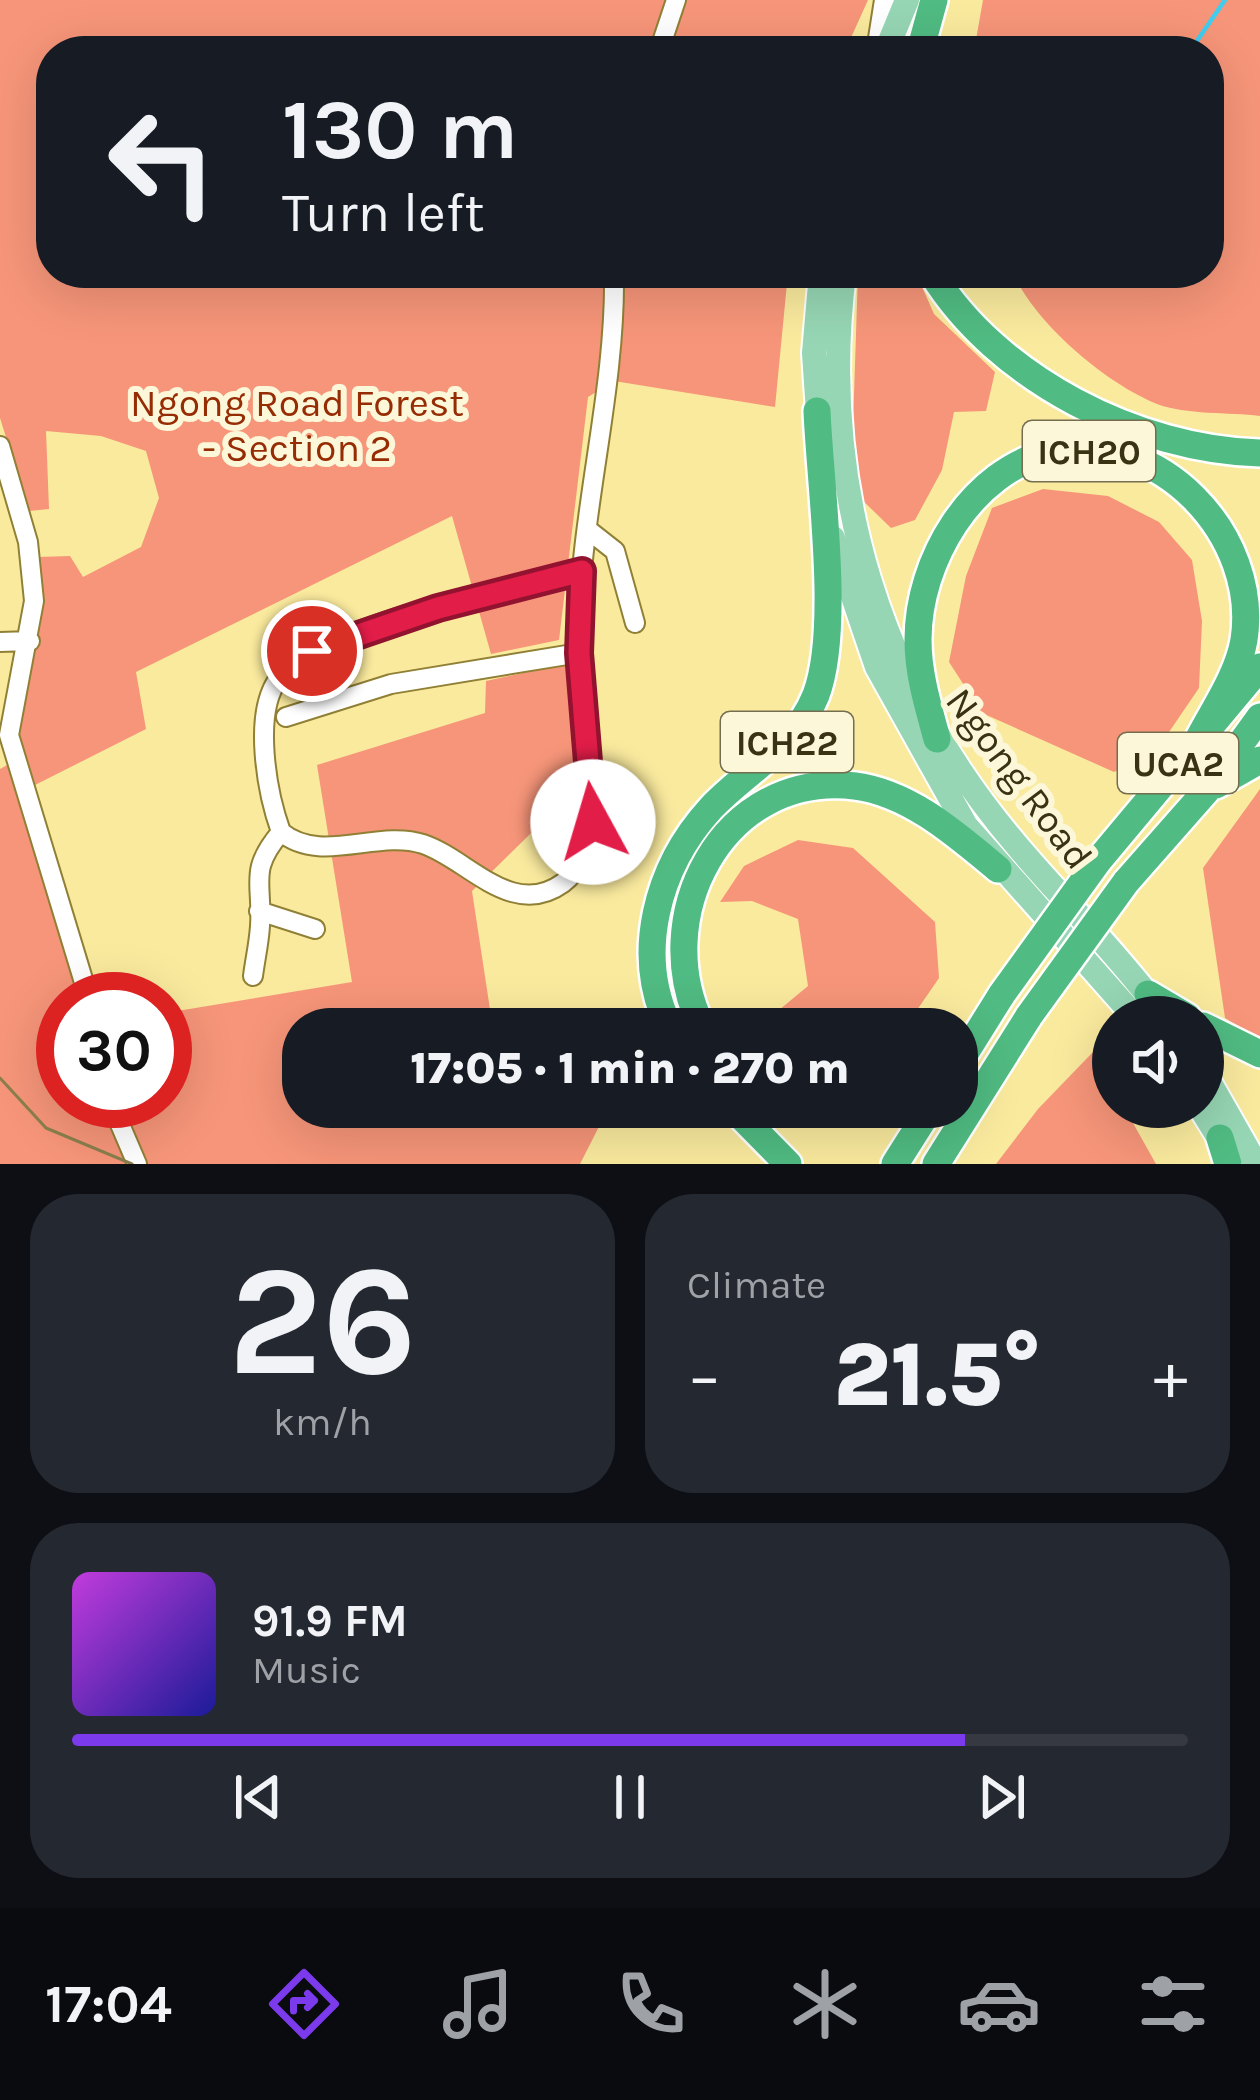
<!DOCTYPE html>
<meta charset="utf-8">
<style>
:root{--surface:#171b24;--page:#242831;--text:#f1f3f6;--muted:#9ea1a6;--line:#363941;--accent:#7c3aed}
body{margin:0;font-family:Karla,sans-serif;background:var(--page);color:var(--text);height:100vh;display:flex;flex-direction:column;font-size:45px;white-space:nowrap}
*{box-sizing:border-box;margin:0}
p{font-size:39px;color:var(--muted)}
.icon{flex:none;width:66px;height:66px;fill:none;stroke:currentColor;stroke-width:2;stroke-linecap:round;stroke-linejoin:round}
.map{position:relative;height:1164px;overflow:hidden}
.details{display:flex;flex-direction:column;gap:30px;padding:30px;background:#0d0f14;flex:1}
.details>*{flex:none}
.hud{position:absolute;left:36px;top:36px;width:1188px;height:252px;border-radius:48px;box-shadow:0 12px 48px #0002;background:#171b24;color:var(--text);overflow:hidden}
.tools{position:absolute;left:1092px;top:996px;display:grid;gap:24px}
.tools a{display:grid;place-items:center;width:132px;height:132px;border-radius:50%;background:var(--surface);box-shadow:0 12px 48px #0002;font-size:60px}
.speed{position:absolute;left:36px;top:972px;display:flex;gap:24px;font-size:60px;font-weight:700;text-align:center}
.speed>*{display:grid;place-content:center;width:156px;height:156px;border-radius:50%;background:var(--surface);box-shadow:0 12px 48px #0002;line-height:1}
.speed .limit{border:18px solid #d22;background:#fff;color:#111}
.pin{position:absolute;display:grid;place-items:center;width:102px;height:102px;color:#fff;margin:-51px;border:6px solid #fff;border-radius:50%;box-shadow:0 3px 12px #0007}
.me{position:absolute;width:132px;margin:-66px;rotate:354deg;stroke-linejoin:round;filter:drop-shadow(0 0 9px #0008)}
.turn{display:flex;align-items:center;gap:42px;height:252px;padding:0 48px;font-size:54px}
.turn .icon{width:156px;height:156px;stroke-width:2.5}
.turn b{display:block;font-size:84px;line-height:102px}
.big{font-size:90px;font-weight:800;line-height:1.1}
.details .tile{flex:1;display:flex;flex-direction:column;justify-content:center;gap:18px;min-width:0;padding:0 42px;border-radius:48px;background:var(--page)}
.details .dial{align-items:center;gap:0}
.dial b{font-size:156px;line-height:1}
.song{display:flex;align-items:center;gap:36px}
.cover{width:144px;height:144px;border-radius:18px;background:linear-gradient(135deg,hsl(290 70% 55%),hsl(240 70% 35%))}
.played{height:12px;border-radius:6px;background:linear-gradient(90deg,var(--accent) 80%,var(--line) 80%)}
.keys{display:flex;justify-content:space-around;direction:ltr}
.heat{display:flex;justify-content:space-between;align-items:center;font-size:66px;direction:ltr}
.details .tiles{flex:1;display:grid;gap:30px;grid-template-columns:1fr 1fr}
.tile:last-child{grid-column:span 2}
.trip{position:absolute;left:282px;top:1008px;width:696px;height:120px;border-radius:48px;background:var(--surface);box-shadow:0 12px 48px #0002;font-weight:800;line-height:120px;text-align:center}
.menu{display:flex;height:192px;justify-content:space-around;align-items:center;background:#090b0e;color:var(--muted)}
.menu .icon{width:84px;height:84px}
.menu .selected{color:var(--accent)}
.menu b{font-size:54px;color:var(--text)}
.map>svg:first-child{display:block}
.forest{fill:#f69579}
.lines{fill:none;stroke-linecap:round;stroke-linejoin:round}
.stream{stroke:#42cced;stroke-width:4.5}
.minor-casing{stroke:#908036;stroke-width:22}
.major-casing{stroke:#fff;stroke-width:28}
.highway-casing{stroke:#fff;stroke-width:32}
.minor{stroke:#fff;stroke-width:18}
.major{stroke:#96d6b4;stroke-width:24}
.highway{stroke:#50bb82;stroke-width:27}
.tram{stroke:#8a7f4d;stroke-width:3}
.highway-bridge-casing{stroke:#fff;stroke-width:32;stroke-linecap:butt}
.highway-bridge{stroke:#50bb82;stroke-width:27}
.route-casing{stroke:#92132f;stroke-width:30}
.route{stroke:#e11d48;stroke-width:21}
.labels{text-anchor:middle;stroke-width:12;stroke-linejoin:round;paint-order:stroke}
.shield{fill:#fdf7da;stroke:#746d4f;stroke-width:3}
.shield-label{font-size:36px;font-weight:bold;fill:#393213}
.park-label{font-size:39px;fill:#962c04;stroke:#fdf7da}
.street-label{font-size:39px;fill:#393213;stroke:#fdf7da}
</style>
<div class="map">
<svg width="1260" height="1164" viewBox="0 0 1260 1164">
<rect width="100%" height="100%" fill="#faea9e"/>
<path class="forest" d="M0,0H868L845,51H51V273H788L775,407L614,381L588,397L559,640L491,654L452,516L136,672L146,729L35,785L79,999H63V1101H165V1013L352,982L317,765L485,713L486,681L569,663L580,785L472,891L493,1029H303V1107H609L580,1164H0V769L9,764L41,621L38,557L70,556L83,577L141,547L159,498L146,451L101,436L46,431L49,509L29,511L0,418Z
M983,0H1260V416C1229,412 1186,415 1157,404C1105,383 1035,323 1013,273H1209V51H974Z
M858,273H916L934,314L995,372L986,411L954,412L942,470L915,520L891,528L858,496L853,425Z
M1043,489L1108,496L1159,522L1192,560L1202,621L1199,688L1154,754L1114,772L982,713L949,662L966,576L992,508Z
M1260,789V1040L1225,1018L1203,868Z
M798,840L853,848L935,922L939,978L904,1029H756L808,986L798,919L752,901L720,902L744,866Z
M1093,1052L1113,1087V1107H1124L1156,1164H996L1038,1109Z"/>
<g class="lines">
<path class="stream" d="M1190,51L1225,0"/>
<defs>
<path id="minor" d="M659,51L676,0
M876,51L884,0
M0,446L28,542L34,601L9,735L89,999
M587,529L615,551L635,623
M582,570C511,589 322,624 279,678C252,713 267,793 281,832C321,865 377,829 423,844C468,859 512,920 563,883C614,845 581,712 579,655C575,526 616,401 614,273
M0,642L30,641
M286,717L391,684L579,653
M259,911L315,929
M253,976C255,960 259,943 260,926C263,882 248,871 281,832
M110,1101L137,1164"/>
<path id="major" d="M886,51L907,0
M844,273C818,487 879,685 1019,848C1065,902 1114,950 1157,1007
M819,427L814,353L821,273
M833,538L877,667L966,826L1135,1017
M1203,1071L1256,1164
M1200,1107L1227,1151"/>
<path id="highway" d="M920,51L934,0
M932,273C997,379 1138,450 1260,453
M937,739C928,706 918,674 918,640C918,561 971,470 1052,452C1160,429 1260,536 1244,640C1238,675 1214,709 1198,740
M1216,785L1260,760
M1098,861L1260,667
M1126,882L1207,790L1260,717
M1148,994L1187,1017
M1203,1026L1260,1054
M670,1029C633,955 657,867 711,808C748,769 795,748 816,695C841,629 820,485 817,411
M703,1029C646,919 722,770 855,786C910,793 957,835 998,869
M957,1066L1002,994
M732,1107L788,1164
M826,1107H853
M1220,1138L1228,1164
M895,1164L931,1107
M936,1164L1029,1016"/>
</defs>
<use href="#minor" class="minor-casing"/>
<use href="#major" class="major-casing"/>
<use href="#highway" class="highway-casing"/>
<use href="#minor" class="minor"/>
<use href="#major" class="major"/>
<use href="#highway" class="highway"/>
<path class="tram" d="M0,1078L46,1128L132,1164"/>
<defs>
<path id="highway-bridge" d="M1002,994L1098,861
M1029,1016L1126,882"/>
</defs>
<use href="#highway-bridge" class="highway-bridge-casing"/>
<use href="#highway-bridge" class="highway-bridge"/>
</g>
<g class="lines">
<defs>
<path id="route" d="M312,651L438,608L582,571L579,653L593,822"/>
</defs>
<use href="#route" class="route-casing"/>
<use href="#route" class="route"/>
</g>
<g class="labels">
<g class="shield">
<rect x="1023" y="421" width="132" height="60" rx="9"/>
<rect x="721" y="712" width="132" height="60" rx="9"/>
<rect x="1118" y="733" width="120" height="60" rx="9"/>
</g>
<g class="shield-label">
<text x="1089" y="464">ICH20</text>
<text x="787" y="755">ICH22</text>
<text x="1178" y="776">UCA2</text>
</g>
<g class="park-label">
<text x="297" y="416">Ngong Road Forest<tspan x="297" dy="45">- Section 2</tspan></text>
</g>
<g class="street-label">
<text transform="translate(1020 778) rotate(53)" y="14">Ngong Road</text>
</g>
</g>
</svg>
<div class="tools">
<a><svg class="icon" aria-label="sound" viewBox="0 0 24 24"><path d="M4 9h4l5-4v14l-5-4H4zM17 9q2 3 0 6"/></svg></a>
</div>
<div class="speed"><div class="limit">30</div></div>
<div class="pin" style="left:312px;top:651px;background:#d93025"><svg class="icon" aria-label="arrive" viewBox="0 0 24 24"><path d="M6 21V4h12l-3 4 3 4H6"/></svg></div>
<svg class="me" style="left:593px;top:822px" viewBox="-20 -20 40 40"><circle r="19" fill="#fff"/><path d="M0-13L10 11 0 6-10 11z" fill="#e11d48"/></svg>
<div class="trip">17:05 · 1 min · 270 m</div>
<div class="hud">
<div class="turn"><svg class="icon" aria-label="left" viewBox="0 0 24 24"><path d="M17 20v-9H6M10 6l-5 5 5 5"/></svg><div><b>130 m</b>Turn left</div></div>
</div>
</div>
<section class="details">
<div class="tiles">
<div class="tile dial"><b>26</b><p>km/h</p></div>
<div class="tile"><p>Climate</p>
<div class="heat"><a>−</a><b class="big">21.5°</b><a>+</a></div>
</div>
<div class="tile">
<div class="song"><i class="cover"></i><div><b>91.9 FM</b><p>Music</p></div></div>
<div class="played"></div>
<div class="keys"><svg class="icon" aria-label="previous" viewBox="0 0 24 24"><path d="M18 5L8 12l10 7zM5 5v14"/></svg><svg class="icon" aria-label="pause" viewBox="0 0 24 24"><path d="M8 5v14M16 5v14"/></svg><svg class="icon" aria-label="next" viewBox="0 0 24 24"><path d="M6 5l10 7-10 7zM19 5v14"/></svg></div>
</div>
</div>
</section>
<nav class="menu">
<b>17:04</b>
<svg class="icon selected" aria-label="directions" viewBox="0 0 24 24"><path d="M12 3l9 9-9 9-9-9zM9 14v-3h6M13 9l2 2-2 2"/></svg>
<svg class="icon" aria-label="music" viewBox="0 0 24 24"><path d="M9 18V5l10-2v13"/><circle cx="6" cy="18" r="3"/><circle cx="16" cy="16" r="3"/></svg>
<svg class="icon" aria-label="phone" viewBox="0 0 24 24"><path d="M5 4h4l2 5-3 2q2 4 5 5l2-3 5 2v4C11 20 4 13 5 4z"/></svg>
<svg class="icon" aria-label="climate" viewBox="0 0 24 24"><path d="M12 3v18M4 7l16 10M4 17L20 7"/></svg>
<svg class="icon" aria-label="car" viewBox="0 0 24 24"><path d="M5 17H2v-5l4-1 3-4h7l3 4 3 1v5h-3M9 17h6M6 11h13"/><circle cx="7" cy="17" r="2"/><circle cx="17" cy="17" r="2"/></svg>
<svg class="icon" aria-label="filters" viewBox="0 0 24 24"><path d="M4 7h16M4 17h16"/><circle cx="9" cy="7" r="2"/><circle cx="15" cy="17" r="2"/></svg>
</nav>
